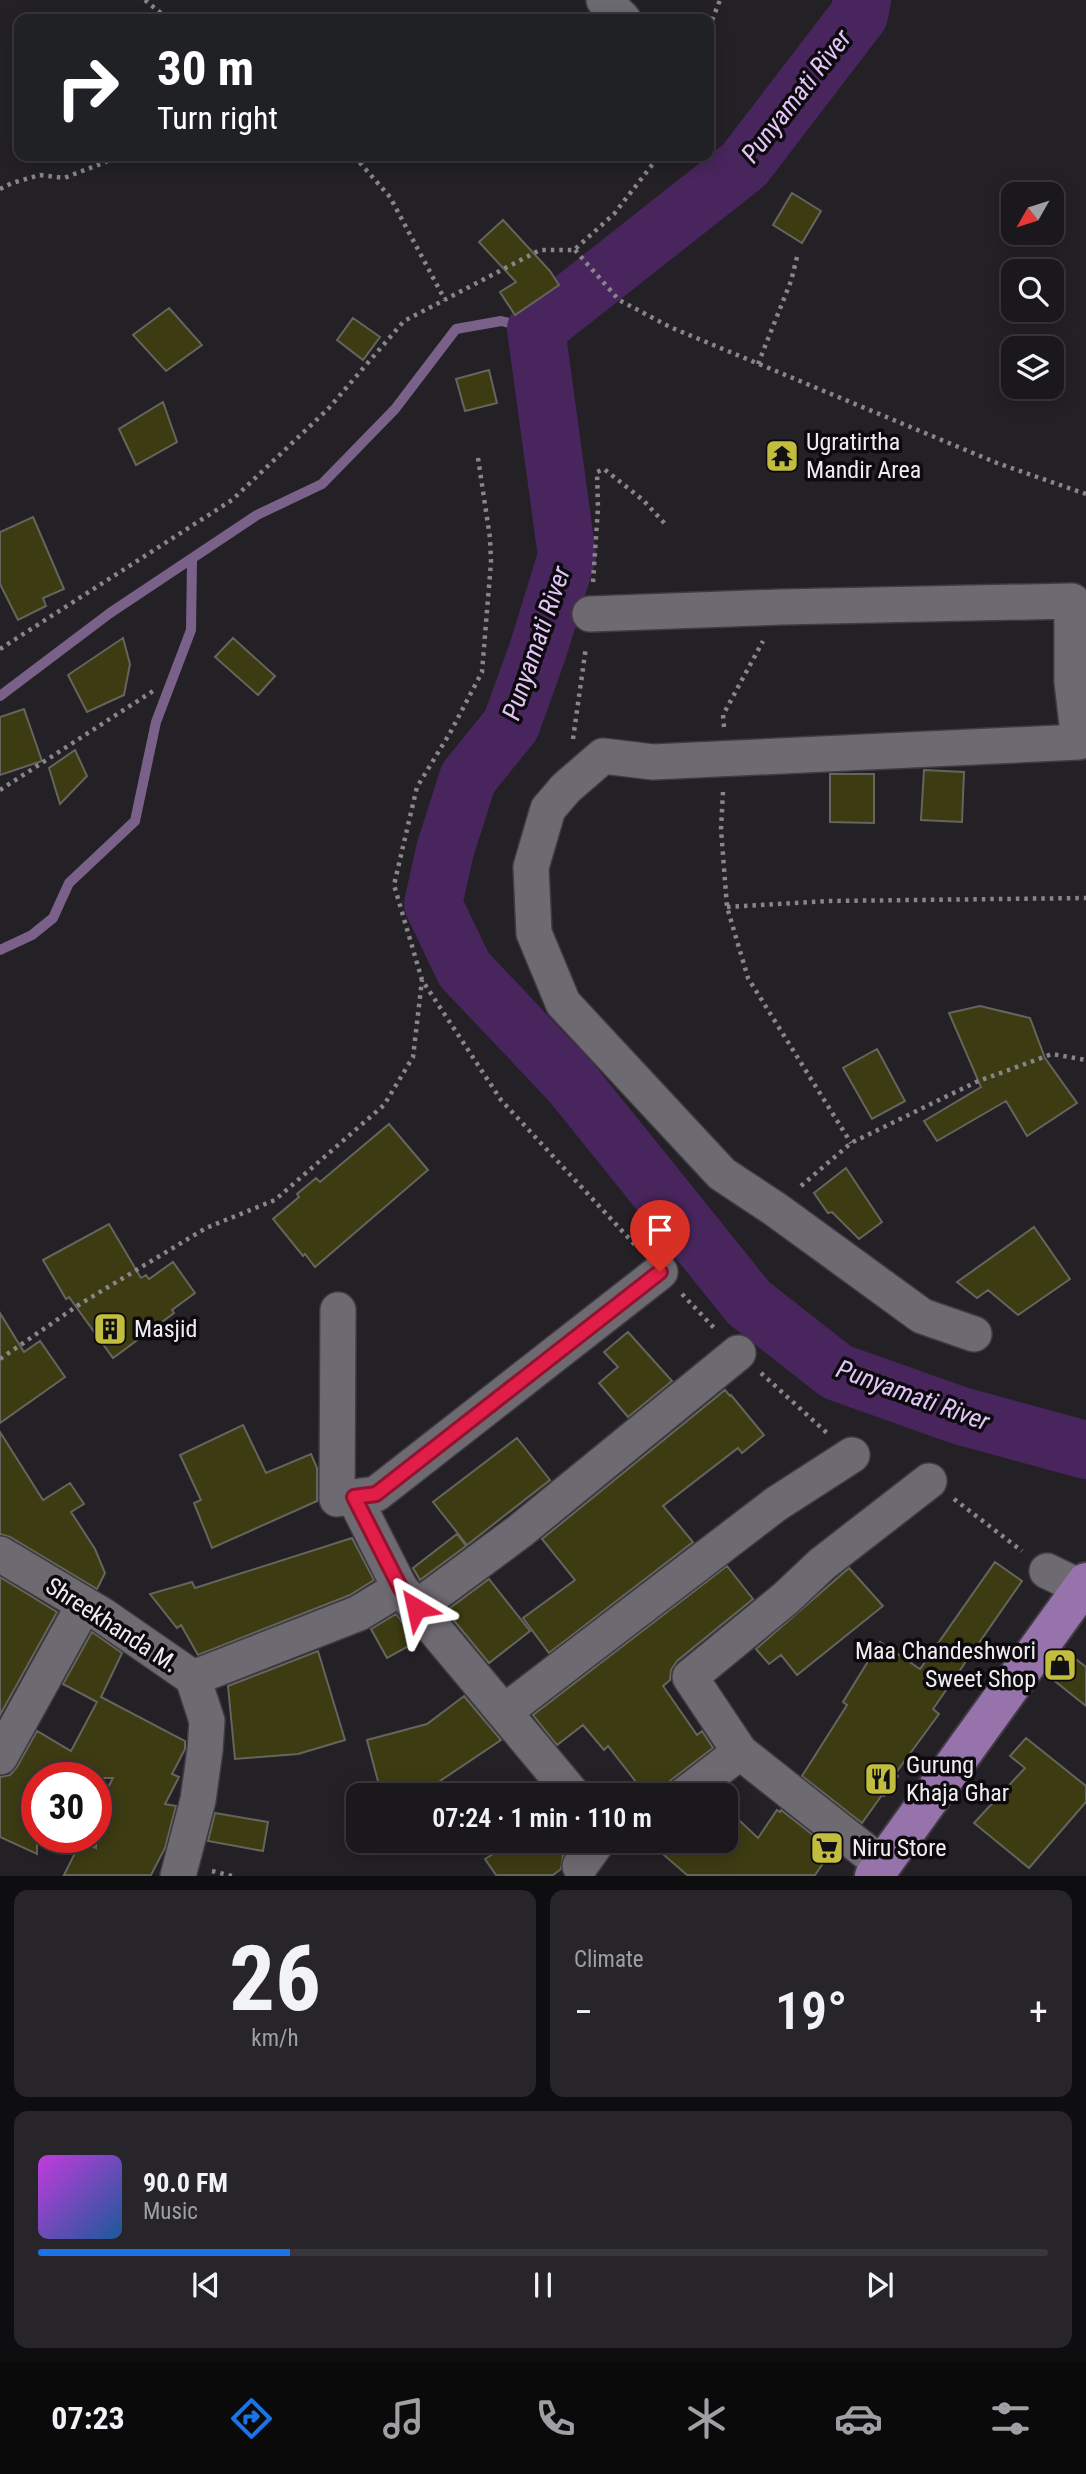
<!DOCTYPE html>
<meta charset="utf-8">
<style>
:root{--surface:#1a181c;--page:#272529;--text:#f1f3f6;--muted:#9fa0a3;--line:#38373b;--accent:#1a73e8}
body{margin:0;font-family:"Roboto Condensed",sans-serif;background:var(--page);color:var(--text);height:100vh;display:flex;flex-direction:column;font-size:26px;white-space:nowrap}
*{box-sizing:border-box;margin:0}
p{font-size:23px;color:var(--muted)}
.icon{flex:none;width:38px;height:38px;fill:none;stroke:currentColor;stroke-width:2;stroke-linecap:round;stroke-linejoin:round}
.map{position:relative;height:1876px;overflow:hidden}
.details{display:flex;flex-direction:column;gap:14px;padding:14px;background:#0e0d0f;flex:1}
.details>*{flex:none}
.banner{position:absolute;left:14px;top:14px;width:700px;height:147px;border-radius:14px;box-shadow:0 4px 18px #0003,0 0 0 2px var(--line);background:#202124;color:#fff;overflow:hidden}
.needle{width:46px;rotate:231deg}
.tools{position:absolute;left:1001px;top:182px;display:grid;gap:14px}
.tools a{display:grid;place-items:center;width:63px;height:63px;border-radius:14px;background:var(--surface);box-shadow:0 4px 18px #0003,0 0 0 2px var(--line);font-size:35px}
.speed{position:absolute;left:21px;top:1762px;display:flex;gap:14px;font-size:35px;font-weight:700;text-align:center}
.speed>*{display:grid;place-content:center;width:91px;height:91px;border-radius:50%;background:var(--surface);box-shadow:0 4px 18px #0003,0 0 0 2px var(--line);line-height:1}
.speed .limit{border:10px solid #d22;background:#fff;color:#111}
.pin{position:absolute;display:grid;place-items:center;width:60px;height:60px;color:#fff;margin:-72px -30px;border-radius:50% 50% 50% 0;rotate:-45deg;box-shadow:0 0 7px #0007}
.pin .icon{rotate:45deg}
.me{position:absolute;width:77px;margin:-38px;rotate:324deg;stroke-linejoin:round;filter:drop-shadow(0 0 5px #0008)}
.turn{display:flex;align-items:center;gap:24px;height:147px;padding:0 28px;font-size:32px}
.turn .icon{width:91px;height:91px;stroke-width:2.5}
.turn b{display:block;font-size:49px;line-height:60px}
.big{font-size:52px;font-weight:600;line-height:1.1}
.details .tile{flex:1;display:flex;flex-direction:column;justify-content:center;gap:10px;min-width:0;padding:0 24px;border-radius:14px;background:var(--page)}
.details .dial{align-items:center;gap:0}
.dial b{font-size:91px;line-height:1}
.song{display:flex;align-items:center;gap:21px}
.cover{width:84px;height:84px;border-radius:10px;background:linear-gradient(135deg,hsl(290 70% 55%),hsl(210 70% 35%))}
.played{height:7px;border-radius:4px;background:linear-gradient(90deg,var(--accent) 25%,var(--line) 25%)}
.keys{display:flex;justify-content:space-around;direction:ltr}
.heat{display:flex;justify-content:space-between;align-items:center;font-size:38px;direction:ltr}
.details .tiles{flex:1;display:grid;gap:14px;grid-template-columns:1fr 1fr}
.tile:last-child{grid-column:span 2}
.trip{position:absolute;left:346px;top:1783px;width:392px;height:70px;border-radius:14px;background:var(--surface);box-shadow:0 4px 18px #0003,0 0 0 2px var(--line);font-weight:600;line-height:70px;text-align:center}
.tab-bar{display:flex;height:112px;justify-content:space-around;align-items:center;background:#0a0a0b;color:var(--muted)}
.tab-bar .icon{width:49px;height:49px}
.tab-bar .selected{color:var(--accent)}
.tab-bar b{font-size:32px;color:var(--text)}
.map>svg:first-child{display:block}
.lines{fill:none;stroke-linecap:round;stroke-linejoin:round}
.stream{stroke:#7a6189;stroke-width:10}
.river{stroke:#48255c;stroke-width:58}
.building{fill:#3d3b12;stroke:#65655d;stroke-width:2}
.minor-casing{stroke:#3f3b41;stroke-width:38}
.primary-casing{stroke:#3f3b41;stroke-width:42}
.path{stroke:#88858b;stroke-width:4.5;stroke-dasharray:3.5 5;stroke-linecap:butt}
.minor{stroke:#6e6a71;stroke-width:35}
.primary{stroke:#9674ab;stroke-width:38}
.route-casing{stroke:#92132f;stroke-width:18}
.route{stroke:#e11d48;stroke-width:12}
.labels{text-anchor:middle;stroke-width:7;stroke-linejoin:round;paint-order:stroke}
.poi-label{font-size:24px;fill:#f0edf2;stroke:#0c0a0d;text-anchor:start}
.street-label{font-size:24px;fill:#f0edf2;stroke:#0c0a0d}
.water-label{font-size:26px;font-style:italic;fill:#e3c4f9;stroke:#0c0a0d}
</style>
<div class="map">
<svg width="1086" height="1876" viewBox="0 0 1086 1876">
<rect width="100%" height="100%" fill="#232026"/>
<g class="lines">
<path class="stream" d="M0,696L110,613L257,515L322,484L395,409L456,329L501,321L536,329
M0,950L32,935L53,918L69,883L135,821L156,722L191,630L192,560"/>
<path class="river" d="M862,0L859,15L744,165L536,329L567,556L538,650L511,725L468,778L445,850L433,904L464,969L571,1082L749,1303L837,1372L961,1416L1086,1450"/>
</g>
<path class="building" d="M792,193L821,211L802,243L773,225Z
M503,220L550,271L559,285L515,315L500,292L516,282L479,242Z
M169,308L202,345L166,371L133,335Z
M353,318L380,337L363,360L337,340Z
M489,370L497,403L465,411L456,379Z
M163,402L177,442L136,465L119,429Z
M33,517L64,589L43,598L46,606L18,620L0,584V532Z
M123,638L130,664L124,695L87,712L68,675Z
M233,638L275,676L258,695L215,657Z
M24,709L42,761L0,775V717Z
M75,750L87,776L60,804L49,768Z
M924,770L964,772L962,822L921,820Z
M830,774H874V823L830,822Z
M980,1006L1030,1018L1045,1058L1077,1103L1027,1136L1006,1101L937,1141L924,1121L981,1087L949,1013Z
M877,1049L905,1101L872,1119L843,1068Z
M389,1124L428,1170L315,1267L305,1254L303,1256L273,1219L299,1197L297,1194L316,1178L320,1182Z
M846,1168L882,1222L859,1239L832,1212L828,1213L814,1193Z
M109,1224L141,1278L146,1275L149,1279L173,1262L195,1293L172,1310L174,1313L113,1358L69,1297L66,1299L43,1260Z
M1034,1227L1070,1279L1018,1315L988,1290L977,1298L957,1282Z
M0,1313L24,1352L40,1341L65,1377L0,1423Z
M628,1332L672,1381L628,1417L599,1383L618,1367L604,1352Z
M725,1390L730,1396L731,1395L764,1435L742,1453L738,1448L663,1506L693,1542L549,1653L523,1618L575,1580L542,1539Z
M243,1425L266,1473L311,1454L317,1468V1501L212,1548L194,1503L201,1500L180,1455Z
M0,1432L43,1500L70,1483L84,1504L71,1512L95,1549L105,1573L97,1589L10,1537L0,1534Z
M517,1438L550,1480L467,1545L433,1502Z
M457,1534L466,1546L420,1580L413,1568Z
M352,1538L374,1580L350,1595L198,1655L181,1625L177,1628L150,1594L192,1582L195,1588Z
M995,1562L1022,1581L933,1709L939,1714L895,1774L898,1776L884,1796L882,1795L862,1823L802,1776L847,1705L843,1702L880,1642L920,1669Z
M727,1566L753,1599L677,1661L671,1670L670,1680L663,1686L697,1735L702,1731L713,1748L671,1780L655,1796H647L608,1746L604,1750L583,1725L557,1745L533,1715Z
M849,1568L883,1606L797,1675L781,1655L769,1664L756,1649Z
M0,1577L57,1612L0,1715Z
M489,1579L530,1631L489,1663L446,1611Z
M396,1614L418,1641L387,1658L371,1629Z
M92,1632L122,1653L101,1697L185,1741V1749L172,1774L179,1777L165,1804L176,1806L165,1848L151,1875H64L81,1841L96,1848V1810L113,1778H37V1854L0,1837V1777L10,1775L17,1767L37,1731L71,1751L97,1702L63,1684Z
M1064,1650L1086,1667V1706L1046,1674Z
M318,1651L345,1740L298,1754L235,1759L228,1686Z
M464,1696L501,1740L434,1785L394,1796H382L367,1740L427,1724Z
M1026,1738L1086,1786V1802L1029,1868L974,1823L1025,1768L1010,1756Z
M726,1808L758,1838L777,1810L780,1812L781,1810L832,1850L815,1875H687L648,1841H726Z
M215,1813L268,1822L263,1851L208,1841Z
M515,1841H573L563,1855L561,1869L553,1875H496L485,1859Z"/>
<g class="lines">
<defs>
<path id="minor" d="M604,0L623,19
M590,614L781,607L1072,601V682
M338,1310L337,1499L376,1494L660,1272
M974,1334L922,1316L775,1209L722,1174L563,1003L534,933L531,867L548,809L566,788L603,756L653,762L1079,742L1072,682H1086
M354,1497L400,1588
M0,1554L102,1615L193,1678L207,1721L205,1750L198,1800L178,1876
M1047,1571L1086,1590
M416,1608L520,1531L738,1353
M193,1678L359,1613L400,1588L574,1796
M504,1712L776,1504L852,1455
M740,1752L690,1677L786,1598L822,1564L929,1481
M0,1757L84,1605
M683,1796L740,1752L883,1865
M580,1866L598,1841"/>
<path id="primary" d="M874,1876L1086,1582"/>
</defs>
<use href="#minor" class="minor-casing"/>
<use href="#primary" class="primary-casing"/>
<path class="path" d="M145,0L168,19
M709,28L720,0
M354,156L390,197L445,300
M0,189L12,183L40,175L64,178L121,156
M575,250L619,300L670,327L997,463L1086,494
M758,364L791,281L798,253
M478,458L490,538L491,562L482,672L450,733L417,787L394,885L422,980L501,1100L637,1247
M593,582L598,508L597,472L604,469L643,500L667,526
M0,649L232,500L328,409L404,321L540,250H574L614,214L659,156
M724,727L723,715L763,641
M573,739L586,647
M0,790L153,691
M723,792L721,829L727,907L748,978L851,1143
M727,907L830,901L1086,898
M801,1186L851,1143L976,1082L1052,1054L1086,1060
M682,1294L717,1331
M0,1359L80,1304L206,1228L275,1200L384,1105L413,1057L422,980
M761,1373L827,1433
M954,1499L1022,1551
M212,1871L232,1876"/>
<use href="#minor" class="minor"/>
<use href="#primary" class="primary"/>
</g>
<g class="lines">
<defs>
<path id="route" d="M416,1608L400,1587L354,1497L376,1494L660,1272"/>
</defs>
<use href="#route" class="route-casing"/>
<use href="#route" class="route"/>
</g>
<defs>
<symbol id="temple-square" viewBox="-11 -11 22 22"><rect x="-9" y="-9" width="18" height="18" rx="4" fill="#c2bd3f" stroke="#0c0a0d"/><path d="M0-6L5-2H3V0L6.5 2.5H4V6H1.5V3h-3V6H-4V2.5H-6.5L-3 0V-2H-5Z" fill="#111"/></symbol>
<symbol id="building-square" viewBox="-11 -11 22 22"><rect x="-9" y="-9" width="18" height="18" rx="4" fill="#c2bd3f" stroke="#0c0a0d"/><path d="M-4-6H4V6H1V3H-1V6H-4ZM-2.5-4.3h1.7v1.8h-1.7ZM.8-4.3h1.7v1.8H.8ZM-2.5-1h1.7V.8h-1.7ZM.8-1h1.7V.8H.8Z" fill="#111"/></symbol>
<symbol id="shop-square" viewBox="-11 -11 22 22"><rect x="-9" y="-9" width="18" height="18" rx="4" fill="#c2bd3f" stroke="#0c0a0d"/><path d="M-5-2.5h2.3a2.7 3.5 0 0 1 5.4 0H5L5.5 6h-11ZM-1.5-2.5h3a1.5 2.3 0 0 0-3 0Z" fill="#111"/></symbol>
<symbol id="restaurant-square" viewBox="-11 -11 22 22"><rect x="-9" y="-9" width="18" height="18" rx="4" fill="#c2bd3f" stroke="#0c0a0d"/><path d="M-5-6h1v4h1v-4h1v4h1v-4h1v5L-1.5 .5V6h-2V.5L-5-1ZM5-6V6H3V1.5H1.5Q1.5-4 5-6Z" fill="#111"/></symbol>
<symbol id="supermarket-square" viewBox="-11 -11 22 22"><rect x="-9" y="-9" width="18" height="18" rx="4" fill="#c2bd3f" stroke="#0c0a0d"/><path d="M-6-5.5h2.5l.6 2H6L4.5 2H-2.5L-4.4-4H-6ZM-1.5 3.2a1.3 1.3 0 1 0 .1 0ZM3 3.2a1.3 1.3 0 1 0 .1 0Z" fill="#111"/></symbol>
</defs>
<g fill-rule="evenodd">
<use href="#temple-square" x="763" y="437" width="38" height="38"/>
<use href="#building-square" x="91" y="1310" width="38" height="38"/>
<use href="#shop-square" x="1041" y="1646" width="38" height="38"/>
<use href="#restaurant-square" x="862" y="1760" width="38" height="38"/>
<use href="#supermarket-square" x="808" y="1829" width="38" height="38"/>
</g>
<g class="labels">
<g class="poi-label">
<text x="806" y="450">Ugratirtha<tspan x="806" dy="28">Mandir Area</tspan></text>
<text x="134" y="1337">Masjid</text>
<text x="1036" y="1659" text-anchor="end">Maa Chandeshwori<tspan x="1036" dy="28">Sweet Shop</tspan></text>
<text x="906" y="1773">Gurung<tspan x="906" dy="28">Khaja Ghar</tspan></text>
<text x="852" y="1856">Niru Store</text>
</g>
<g class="street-label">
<text transform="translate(112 1625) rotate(33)" y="8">Shreekhanda M.</text>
</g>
<g class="water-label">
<text transform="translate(796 96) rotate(-52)" y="9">Punyamati River</text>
<text transform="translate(536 643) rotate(-71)" y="9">Punyamati River</text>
<text transform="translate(913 1395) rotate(20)" y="9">Punyamati River</text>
</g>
</g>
</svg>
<div class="tools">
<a><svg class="needle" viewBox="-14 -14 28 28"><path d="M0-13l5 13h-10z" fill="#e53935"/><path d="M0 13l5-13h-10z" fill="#9fa0a3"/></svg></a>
<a><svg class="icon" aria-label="search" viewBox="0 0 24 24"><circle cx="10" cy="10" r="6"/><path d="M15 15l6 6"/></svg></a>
<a><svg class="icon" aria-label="layers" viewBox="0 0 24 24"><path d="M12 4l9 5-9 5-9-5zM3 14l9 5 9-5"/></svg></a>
</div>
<div class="speed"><div class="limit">30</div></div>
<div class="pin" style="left:660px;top:1272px;background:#d93025"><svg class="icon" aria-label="arrive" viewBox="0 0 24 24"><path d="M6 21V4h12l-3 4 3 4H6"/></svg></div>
<svg class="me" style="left:416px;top:1608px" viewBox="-20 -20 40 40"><path d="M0-17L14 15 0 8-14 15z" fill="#e11d48" stroke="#fff" stroke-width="4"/></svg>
<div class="trip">07:24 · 1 min · 110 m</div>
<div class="banner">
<div class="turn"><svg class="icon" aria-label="right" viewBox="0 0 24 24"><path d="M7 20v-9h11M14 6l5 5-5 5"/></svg><div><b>30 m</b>Turn right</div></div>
</div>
</div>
<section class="details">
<div class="tiles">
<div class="tile dial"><b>26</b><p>km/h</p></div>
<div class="tile"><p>Climate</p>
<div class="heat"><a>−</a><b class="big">19°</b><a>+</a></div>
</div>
<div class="tile">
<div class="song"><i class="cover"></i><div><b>90.0 FM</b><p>Music</p></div></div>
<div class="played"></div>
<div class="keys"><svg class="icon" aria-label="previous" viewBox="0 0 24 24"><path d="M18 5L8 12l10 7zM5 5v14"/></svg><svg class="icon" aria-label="pause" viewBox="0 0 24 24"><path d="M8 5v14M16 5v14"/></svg><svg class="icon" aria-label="next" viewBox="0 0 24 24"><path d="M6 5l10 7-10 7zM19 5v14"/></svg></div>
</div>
</div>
</section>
<nav class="tab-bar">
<b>07:23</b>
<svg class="icon selected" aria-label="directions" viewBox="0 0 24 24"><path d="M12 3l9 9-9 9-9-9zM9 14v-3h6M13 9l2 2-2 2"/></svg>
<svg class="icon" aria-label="music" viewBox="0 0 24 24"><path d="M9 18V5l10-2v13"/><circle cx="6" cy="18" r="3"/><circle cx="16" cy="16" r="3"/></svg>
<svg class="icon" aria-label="phone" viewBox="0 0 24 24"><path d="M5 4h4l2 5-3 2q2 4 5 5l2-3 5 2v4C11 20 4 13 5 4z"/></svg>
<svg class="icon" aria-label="climate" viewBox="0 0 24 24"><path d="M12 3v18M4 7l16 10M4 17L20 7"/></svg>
<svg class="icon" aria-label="car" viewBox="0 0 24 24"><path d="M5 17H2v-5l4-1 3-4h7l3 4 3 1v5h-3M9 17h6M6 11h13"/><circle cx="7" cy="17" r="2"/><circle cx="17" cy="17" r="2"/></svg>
<svg class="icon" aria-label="filters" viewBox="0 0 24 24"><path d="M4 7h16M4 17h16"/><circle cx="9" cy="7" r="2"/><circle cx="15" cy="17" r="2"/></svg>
</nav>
